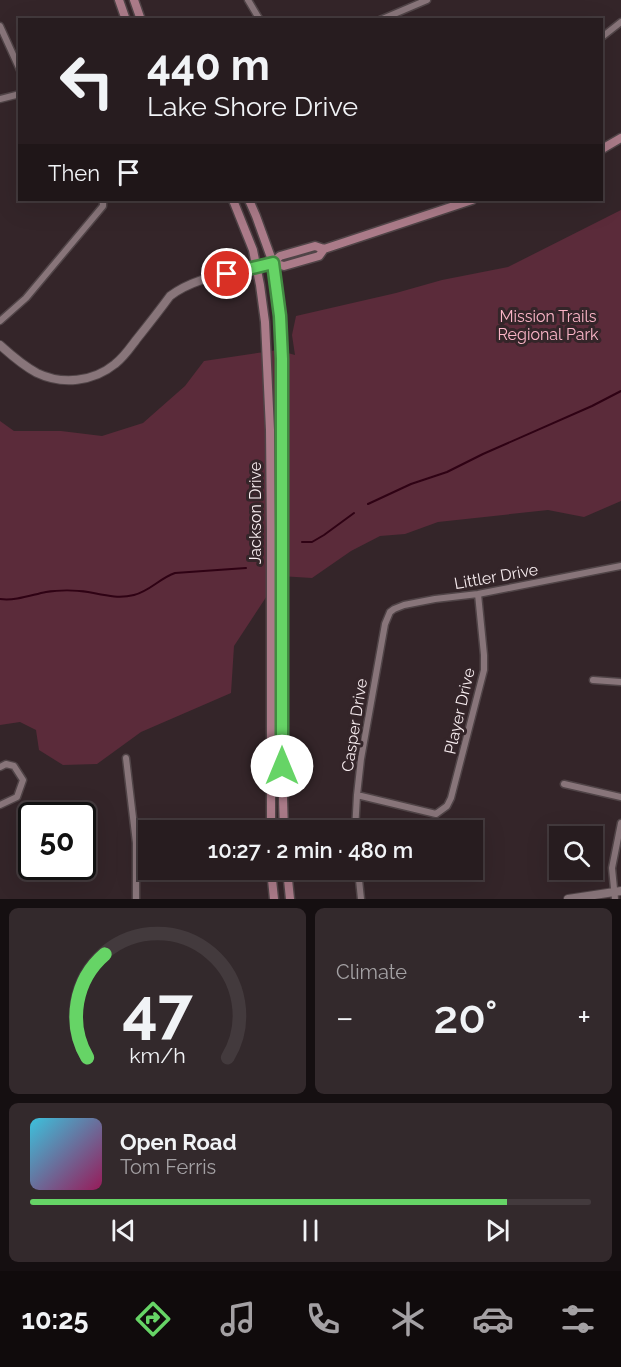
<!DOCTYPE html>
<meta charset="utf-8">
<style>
:root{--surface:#271c1f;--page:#33292c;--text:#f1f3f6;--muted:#a4a1a4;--line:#433a3d;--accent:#66d466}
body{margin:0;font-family:Raleway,sans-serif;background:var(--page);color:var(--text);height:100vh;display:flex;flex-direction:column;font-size:22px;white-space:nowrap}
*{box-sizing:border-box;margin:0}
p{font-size:20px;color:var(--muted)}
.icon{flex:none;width:33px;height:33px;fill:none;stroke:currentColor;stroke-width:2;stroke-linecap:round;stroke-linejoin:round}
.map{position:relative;height:899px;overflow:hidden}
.sheet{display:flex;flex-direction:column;gap:9px;padding:9px;background:#150f11;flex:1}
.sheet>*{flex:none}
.banner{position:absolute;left:18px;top:18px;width:585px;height:183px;border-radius:0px;box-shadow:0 6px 24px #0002,0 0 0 2px var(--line);background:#271c1f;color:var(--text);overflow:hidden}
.tools{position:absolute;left:549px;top:826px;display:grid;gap:12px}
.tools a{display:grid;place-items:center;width:54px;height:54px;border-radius:0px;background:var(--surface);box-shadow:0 6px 24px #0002,0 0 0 2px var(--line);font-size:30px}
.speed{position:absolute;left:18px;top:802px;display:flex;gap:12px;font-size:30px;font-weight:700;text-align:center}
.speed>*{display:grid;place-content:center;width:78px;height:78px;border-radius:50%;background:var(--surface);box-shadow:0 6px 24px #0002,0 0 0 2px var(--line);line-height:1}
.speed .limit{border:3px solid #111;border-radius:9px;background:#fff;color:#111}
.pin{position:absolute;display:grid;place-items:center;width:51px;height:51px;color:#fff;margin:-26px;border:3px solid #fff;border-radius:50%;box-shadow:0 2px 6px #0007}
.me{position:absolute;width:66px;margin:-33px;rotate:0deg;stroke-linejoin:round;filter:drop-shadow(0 0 4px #0008)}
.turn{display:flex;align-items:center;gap:21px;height:126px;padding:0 30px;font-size:27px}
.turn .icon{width:78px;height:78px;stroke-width:2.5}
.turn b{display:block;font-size:42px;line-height:51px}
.then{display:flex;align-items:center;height:57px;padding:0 30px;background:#0003;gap:12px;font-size:22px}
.big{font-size:45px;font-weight:600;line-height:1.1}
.sheet .widget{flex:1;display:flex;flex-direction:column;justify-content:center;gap:9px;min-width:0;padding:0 21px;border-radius:9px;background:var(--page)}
.sheet .dial{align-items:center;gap:0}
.dial svg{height:156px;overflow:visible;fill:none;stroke:var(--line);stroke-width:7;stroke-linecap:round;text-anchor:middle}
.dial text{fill:var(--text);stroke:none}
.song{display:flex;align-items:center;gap:18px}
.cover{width:72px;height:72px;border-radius:9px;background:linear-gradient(135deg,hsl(190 70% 55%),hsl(330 70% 35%))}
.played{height:6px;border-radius:3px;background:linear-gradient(90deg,var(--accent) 85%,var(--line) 85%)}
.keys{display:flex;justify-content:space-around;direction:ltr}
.heat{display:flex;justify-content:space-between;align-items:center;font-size:33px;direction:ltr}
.sheet .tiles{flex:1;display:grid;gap:9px;grid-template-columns:1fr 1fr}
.widget:last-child{grid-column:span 2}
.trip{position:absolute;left:138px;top:820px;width:345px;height:60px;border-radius:0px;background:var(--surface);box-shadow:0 6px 24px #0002,0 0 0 2px var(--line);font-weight:600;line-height:60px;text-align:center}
.dock{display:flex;height:96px;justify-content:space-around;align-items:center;background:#100b0c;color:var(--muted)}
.dock .icon{width:42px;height:42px}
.dock .selected{color:var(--accent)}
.dock b{font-size:27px;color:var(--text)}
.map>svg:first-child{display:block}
.green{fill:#5b2b3a}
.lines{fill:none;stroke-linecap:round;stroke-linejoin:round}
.stream{stroke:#2f0214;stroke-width:2}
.minor-casing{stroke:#504447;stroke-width:9}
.tertiary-casing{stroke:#504447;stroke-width:10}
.secondary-casing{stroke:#504447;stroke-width:11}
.minor{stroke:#88757a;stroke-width:6}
.tertiary{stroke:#88757a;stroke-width:8}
.secondary{stroke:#ab7b89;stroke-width:8}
.route-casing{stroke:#428a42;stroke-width:15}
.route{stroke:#66d466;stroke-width:10}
.labels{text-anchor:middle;stroke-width:6;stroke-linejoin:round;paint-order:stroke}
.park-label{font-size:16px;fill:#fbb5c7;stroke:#342529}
.street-label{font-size:16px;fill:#f8edf0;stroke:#342529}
</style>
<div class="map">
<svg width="621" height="899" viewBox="0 0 621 899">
<rect width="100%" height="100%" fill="#342529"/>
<path class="green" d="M621,210V501L584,517L548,510L438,522L405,534L380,536L351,551L312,578L280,576L234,646L231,693L141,732L97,764L63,765L39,750L36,730L20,722L0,725V421L14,431H61L102,436L143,423L185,386L204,361L277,350L295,355L292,335L296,316L396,293L442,280L508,267Z"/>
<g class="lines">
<path class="stream" d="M368,504L411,484L447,472L483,454L592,406L621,391
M302,542H312L324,535L354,513
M0,599C16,601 31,595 46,592C58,590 76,590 88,592C104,595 118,599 134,595C150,591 160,578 175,573L246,568"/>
<defs>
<path id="minor" d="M248,0L260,20
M380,20L427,0
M0,26L20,70
M602,37L621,22
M0,99L20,94
M0,321L26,298L103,206V200
M593,680L621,682
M126,758L136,843V899
M0,767L6,764L14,766L23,780L17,797L0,805
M564,784L621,797
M357,795L436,814L447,806L451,798L484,670V655L478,594
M355,831L357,795L361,759L385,624L390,612L394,609L404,605L435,599L478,594L621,566
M358,870L361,899
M615,899L612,868L621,823"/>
<path id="tertiary" d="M0,345C11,355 24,366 37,373C62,385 93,382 115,364C124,357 130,348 136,340C148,325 159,311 170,296C195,277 228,274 257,266
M568,899L621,891"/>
<path id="secondary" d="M119,0L126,20
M134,0L141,20
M602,149L621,138
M233,200L253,250L260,285L265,322L270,430L271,531V831
M249,200L256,216L273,263L280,316L282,359V767L284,831
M273,263L280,256L315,246L324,249L472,200
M257,266L273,263L284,266L319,256L324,249
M271,870L274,899
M287,870L290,899"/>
</defs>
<use href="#minor" class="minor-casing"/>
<use href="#tertiary" class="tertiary-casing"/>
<use href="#secondary" class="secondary-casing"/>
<use href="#minor" class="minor"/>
<use href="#tertiary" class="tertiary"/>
<use href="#secondary" class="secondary"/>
</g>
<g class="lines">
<defs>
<path id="route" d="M227,274L273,263L280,316L282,359V766"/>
</defs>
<use href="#route" class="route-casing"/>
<use href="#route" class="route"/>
</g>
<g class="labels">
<g class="park-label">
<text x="548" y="322">Mission Trails<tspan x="548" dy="18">Regional Park</tspan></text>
</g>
<g class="street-label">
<text transform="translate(255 513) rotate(-90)" y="6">Jackson Drive</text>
<text transform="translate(496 576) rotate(-10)" y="6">Littler Drive</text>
<text transform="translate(459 711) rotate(-77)" y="6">Player Drive</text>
<text transform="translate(354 725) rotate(-81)" y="6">Casper Drive</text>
</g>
</g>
</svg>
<div class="tools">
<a><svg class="icon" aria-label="search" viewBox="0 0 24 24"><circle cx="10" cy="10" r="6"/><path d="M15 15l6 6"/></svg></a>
</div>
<div class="speed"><div class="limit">50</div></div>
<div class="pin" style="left:227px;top:274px;background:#d93025"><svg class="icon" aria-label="arrive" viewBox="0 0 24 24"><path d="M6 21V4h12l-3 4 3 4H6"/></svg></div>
<svg class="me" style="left:282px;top:766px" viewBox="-20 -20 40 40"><circle r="19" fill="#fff"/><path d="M0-13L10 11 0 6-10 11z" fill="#66d466"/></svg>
<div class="trip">10:27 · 2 min · 480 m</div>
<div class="banner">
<div class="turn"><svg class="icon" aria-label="left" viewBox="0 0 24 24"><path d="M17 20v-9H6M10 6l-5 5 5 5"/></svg><div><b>440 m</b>Lake Shore Drive</div></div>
<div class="then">Then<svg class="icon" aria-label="arrive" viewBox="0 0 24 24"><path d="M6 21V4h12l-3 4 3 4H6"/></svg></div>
</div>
</div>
<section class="sheet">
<div class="tiles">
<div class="widget dial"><svg viewBox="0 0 100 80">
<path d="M14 69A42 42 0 1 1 86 69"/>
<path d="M14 69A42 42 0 0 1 23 16" stroke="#66d466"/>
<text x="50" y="56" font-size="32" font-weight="700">47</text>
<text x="50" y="72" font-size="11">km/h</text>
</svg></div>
<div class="widget"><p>Climate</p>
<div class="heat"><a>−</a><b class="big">20°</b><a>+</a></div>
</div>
<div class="widget">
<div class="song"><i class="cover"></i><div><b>Open Road</b><p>Tom Ferris</p></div></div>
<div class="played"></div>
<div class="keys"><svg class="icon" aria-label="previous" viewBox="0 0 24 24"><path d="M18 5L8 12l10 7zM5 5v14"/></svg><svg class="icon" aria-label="pause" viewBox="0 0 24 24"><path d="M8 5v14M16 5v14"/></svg><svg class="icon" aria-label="next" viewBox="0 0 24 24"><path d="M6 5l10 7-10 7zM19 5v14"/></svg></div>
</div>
</div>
</section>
<nav class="dock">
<b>10:25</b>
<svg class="icon selected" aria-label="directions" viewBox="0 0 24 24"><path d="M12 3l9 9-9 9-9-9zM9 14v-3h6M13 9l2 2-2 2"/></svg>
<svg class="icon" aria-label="music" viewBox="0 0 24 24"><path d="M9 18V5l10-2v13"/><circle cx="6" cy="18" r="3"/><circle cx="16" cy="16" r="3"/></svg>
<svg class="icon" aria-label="phone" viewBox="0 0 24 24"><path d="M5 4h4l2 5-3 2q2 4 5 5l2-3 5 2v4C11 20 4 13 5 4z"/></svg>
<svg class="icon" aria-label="climate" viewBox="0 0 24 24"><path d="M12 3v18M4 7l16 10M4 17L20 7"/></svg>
<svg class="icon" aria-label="car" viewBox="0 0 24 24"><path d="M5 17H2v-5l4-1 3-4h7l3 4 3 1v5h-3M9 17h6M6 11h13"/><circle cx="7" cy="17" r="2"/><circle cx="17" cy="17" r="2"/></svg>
<svg class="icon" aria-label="filters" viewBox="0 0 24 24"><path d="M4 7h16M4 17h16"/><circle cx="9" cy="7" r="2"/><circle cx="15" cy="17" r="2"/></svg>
</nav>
